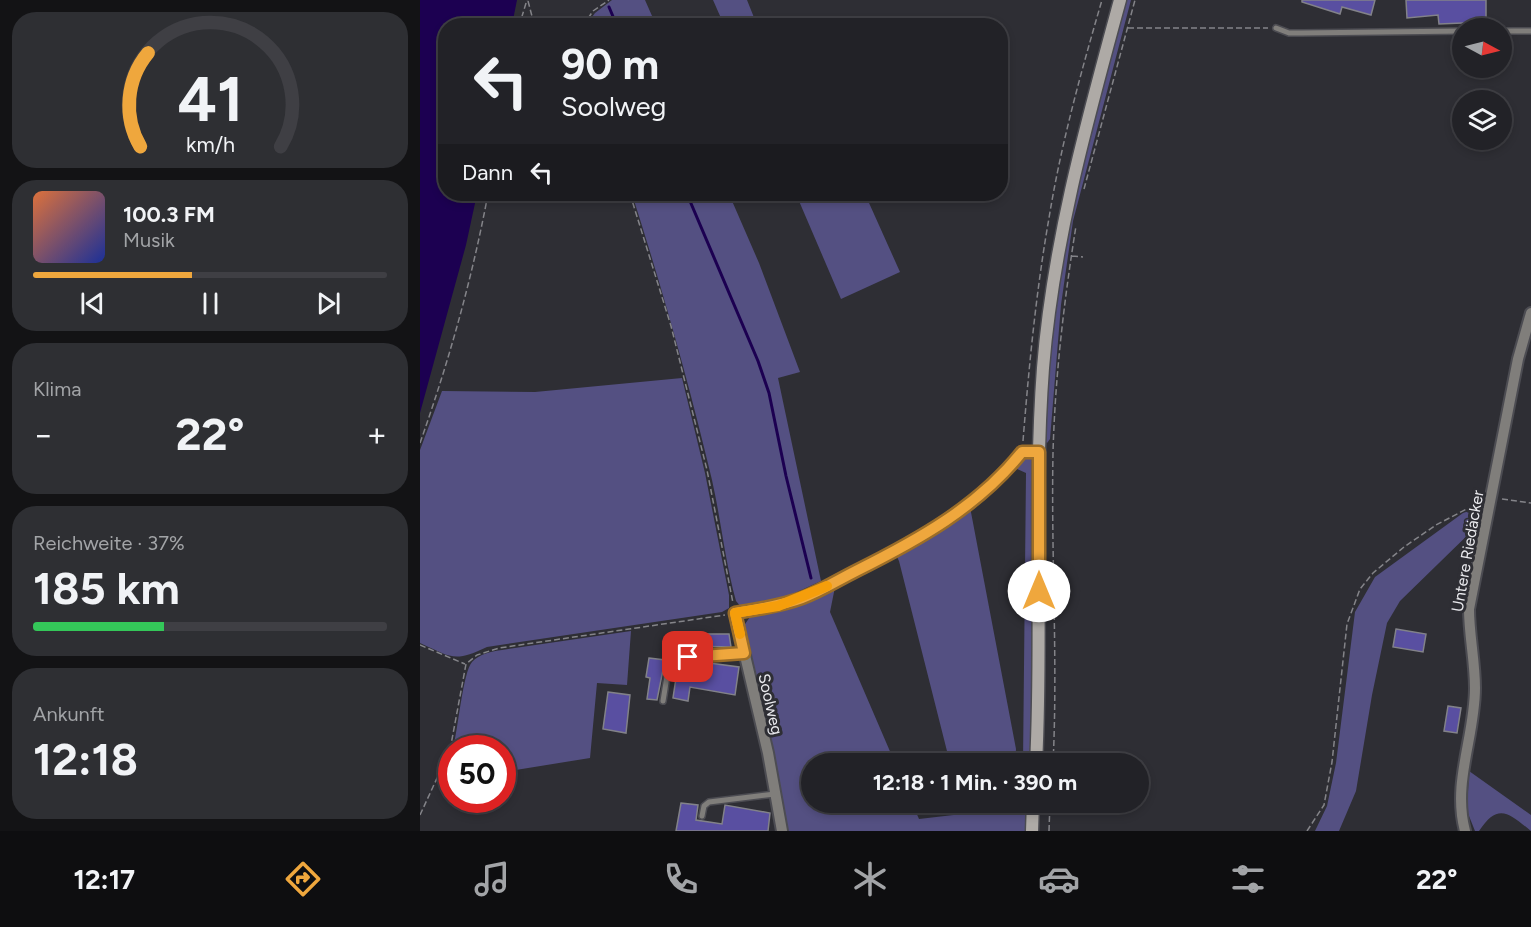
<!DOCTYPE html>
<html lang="de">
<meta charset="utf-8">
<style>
:root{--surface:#222227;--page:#2e2f33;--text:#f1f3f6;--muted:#a2a4a7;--line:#3f3f44;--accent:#efa73d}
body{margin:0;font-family:Figtree,sans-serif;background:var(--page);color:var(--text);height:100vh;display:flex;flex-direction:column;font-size:22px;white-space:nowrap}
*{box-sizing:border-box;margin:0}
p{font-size:20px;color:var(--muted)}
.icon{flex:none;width:33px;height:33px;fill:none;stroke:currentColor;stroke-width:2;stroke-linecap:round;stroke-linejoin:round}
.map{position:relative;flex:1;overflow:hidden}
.panel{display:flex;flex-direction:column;gap:12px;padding:12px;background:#131315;width:420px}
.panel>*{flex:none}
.top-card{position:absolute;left:18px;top:18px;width:570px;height:183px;border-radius:24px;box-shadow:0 3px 9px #0003,0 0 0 2px var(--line);background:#222227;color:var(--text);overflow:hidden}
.needle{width:39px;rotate:97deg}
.tools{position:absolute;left:1032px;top:18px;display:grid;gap:12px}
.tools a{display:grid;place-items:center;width:60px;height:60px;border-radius:50%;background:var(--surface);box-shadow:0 3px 9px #0003,0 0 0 2px var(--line);font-size:30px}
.speed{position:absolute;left:18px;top:735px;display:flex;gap:12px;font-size:30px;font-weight:700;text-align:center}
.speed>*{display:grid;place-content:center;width:78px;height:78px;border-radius:50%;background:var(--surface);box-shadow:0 3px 9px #0003,0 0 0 2px var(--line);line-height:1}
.speed .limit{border:9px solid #d22;background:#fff;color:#111}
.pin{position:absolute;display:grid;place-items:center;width:51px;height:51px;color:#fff;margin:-26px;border-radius:12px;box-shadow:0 3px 9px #0006}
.me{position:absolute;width:66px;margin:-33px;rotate:0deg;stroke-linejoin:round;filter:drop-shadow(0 0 4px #0008)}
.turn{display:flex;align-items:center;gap:21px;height:126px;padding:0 24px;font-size:27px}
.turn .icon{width:78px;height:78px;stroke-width:2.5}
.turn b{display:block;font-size:42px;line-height:51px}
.then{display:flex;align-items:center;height:57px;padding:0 24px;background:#0003;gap:12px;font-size:22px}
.big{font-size:45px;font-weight:700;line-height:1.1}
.panel .card{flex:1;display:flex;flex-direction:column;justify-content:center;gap:9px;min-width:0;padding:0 21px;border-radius:24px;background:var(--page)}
.panel .dial{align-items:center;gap:0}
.dial svg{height:156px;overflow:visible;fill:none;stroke:var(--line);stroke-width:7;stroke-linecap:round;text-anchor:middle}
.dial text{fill:var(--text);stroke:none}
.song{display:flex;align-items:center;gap:18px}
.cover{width:72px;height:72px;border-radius:9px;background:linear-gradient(135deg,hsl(20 70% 55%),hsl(230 70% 35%))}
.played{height:6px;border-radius:3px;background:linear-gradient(90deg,var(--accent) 45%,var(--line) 45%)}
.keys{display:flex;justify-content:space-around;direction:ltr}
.heat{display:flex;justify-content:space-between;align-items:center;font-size:33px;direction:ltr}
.charge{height:9px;border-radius:4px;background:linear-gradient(90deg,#34c759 37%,var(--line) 0)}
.trip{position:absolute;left:381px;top:753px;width:348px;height:60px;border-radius:30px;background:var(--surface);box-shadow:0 3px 9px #0003,0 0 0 2px var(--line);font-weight:700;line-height:60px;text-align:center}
.dock{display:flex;height:96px;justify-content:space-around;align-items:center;background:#0e0e10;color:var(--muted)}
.dock .icon{width:42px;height:42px}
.dock .selected{color:var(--accent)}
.dock b{font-size:27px;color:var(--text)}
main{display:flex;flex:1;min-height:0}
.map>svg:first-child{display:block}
.green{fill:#545082}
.water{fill:#1c0051}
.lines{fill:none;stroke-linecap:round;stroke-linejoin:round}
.stream{stroke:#1c0051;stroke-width:3}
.building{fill:#594fa1;stroke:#828289;stroke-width:1.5}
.service-casing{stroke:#4c4c52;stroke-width:8}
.minor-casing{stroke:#4c4c52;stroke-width:14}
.secondary-casing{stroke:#4c4c52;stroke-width:15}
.path{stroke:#848489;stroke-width:1.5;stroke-dasharray:6 3;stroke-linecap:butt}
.service{stroke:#807e7b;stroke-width:5}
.minor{stroke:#807e7b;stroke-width:10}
.secondary{stroke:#aeaaa6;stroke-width:12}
.route-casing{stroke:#9b6d28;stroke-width:15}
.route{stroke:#efa73d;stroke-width:10}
.slow{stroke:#f59e0b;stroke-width:10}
.labels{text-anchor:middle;stroke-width:6;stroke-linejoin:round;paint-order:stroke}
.street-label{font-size:16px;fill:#eaeaee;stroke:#2e2e34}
</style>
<main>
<section class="panel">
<div class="card dial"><svg viewBox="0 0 100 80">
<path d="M14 69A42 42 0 1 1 86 69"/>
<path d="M14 69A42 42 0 0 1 18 21" stroke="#efa73d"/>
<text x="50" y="56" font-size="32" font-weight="700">41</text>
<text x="50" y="72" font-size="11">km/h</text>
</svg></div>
<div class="card">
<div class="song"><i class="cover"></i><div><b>100.3 FM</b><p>Musik</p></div></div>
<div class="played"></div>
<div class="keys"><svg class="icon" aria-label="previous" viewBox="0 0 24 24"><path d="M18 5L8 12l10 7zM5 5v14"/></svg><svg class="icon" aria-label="pause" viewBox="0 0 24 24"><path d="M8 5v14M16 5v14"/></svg><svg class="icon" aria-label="next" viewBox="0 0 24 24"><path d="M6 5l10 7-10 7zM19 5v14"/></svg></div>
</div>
<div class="card"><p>Klima</p>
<div class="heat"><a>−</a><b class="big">22°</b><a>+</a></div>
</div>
<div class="card"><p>Reichweite · 37%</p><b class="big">185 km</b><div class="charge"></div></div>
<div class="card"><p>Ankunft</p><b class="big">12:18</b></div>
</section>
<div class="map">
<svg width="1111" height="831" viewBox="0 0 1111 831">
<rect width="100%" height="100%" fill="#2e2e34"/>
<path class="green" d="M192,0H225L236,25H166L175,13Z
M293,0H327L337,25H304Z
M707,0H711L653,221L641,305L630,439L627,443L625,441C628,377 633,313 644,249C659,165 684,82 707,0Z
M212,194H309L339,263L380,372L358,378L401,581L364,598L325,608L321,607L316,601C305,561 301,520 292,480C269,383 242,288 212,194Z
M376,194H445L480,272L421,299Z
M262,378L285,473L309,595V608L302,612L67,647C34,663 31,657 0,643V450L22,391L115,392Z
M602,458L612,459V666L610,764L603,763L606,473L595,468Z
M550,507L596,749L595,763H530L479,561L477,557L507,539Z
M1052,510L1057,516L1058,525L980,601L967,623L952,695L936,791L919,831H895L907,806L916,763L935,612L955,577L1043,513Z
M415,587L410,612L475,763L392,764V802L492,803L499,819L542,814L540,803H608L606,831H366L323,627L332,614Z
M211,631L207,685L177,683L170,758L83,772L82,748H33C38,730 43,672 52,662C59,654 72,651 82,650Z
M1049,771L1111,815V831C1089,813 1078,802 1059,831H1055L1047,811Z"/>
<path class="water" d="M0,0H97L92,25L26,26V194H57L46,245L0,413Z"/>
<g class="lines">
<path class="stream" d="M189,7L197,26
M267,194L338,361L349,393L366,476L391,578"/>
</g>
<path class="building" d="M882,0H955L951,15L922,7L920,14L882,2Z
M986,0H1066V22L1019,24L1018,15L987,18Z
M976,629L1006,634L1003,652L973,647Z
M271,634H309L311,647L270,646Z
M229,658L245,660L237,700L227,699L230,678L226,677Z
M274,661L319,667L315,695L270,687L268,701L253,698L256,678L271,680Z
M188,692L210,695L206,733L183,729Z
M1028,706L1041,708L1037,733L1024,731Z
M261,803L278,805L276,820L302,824L305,805L350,813L348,831H256Z"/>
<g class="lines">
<defs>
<path id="service" d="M856,28L869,33H881L1042,31
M1082,31H1111
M243,701L250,658L324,653
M282,816L284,806L289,802L355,794"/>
<path id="minor" d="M362,831L348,753L315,613C338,609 361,606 382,598C401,591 418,580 436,571C498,540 558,507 602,452H619
M1045,831C1032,783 1055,736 1055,688C1055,661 1049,635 1049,609L1098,359L1111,313"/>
<path id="secondary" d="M616,764C623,632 613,500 623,368C633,242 667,121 700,0
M612,831L613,802"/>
</defs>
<use href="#service" class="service-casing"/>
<use href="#minor" class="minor-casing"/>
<use href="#secondary" class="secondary-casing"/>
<path class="path" d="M108,1L113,20
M99,26L107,0
M146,26L157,22L162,25
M163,26L173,11L189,0
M708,28H848
M664,189L715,0
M210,194L251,326L287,470L313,603
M652,256L663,257
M603,441C609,366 616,292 629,218C641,144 661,72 682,0
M0,443C29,361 52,279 68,194
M1082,499L1111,503
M0,645L45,664
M633,764C638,660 631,557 633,453C635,377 644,301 656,226
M0,815L30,750L46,664L57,655L79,648L305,615
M629,831L630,802
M887,831L904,805L912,762L927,624L940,589L953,573L984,547L1016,525L1058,503"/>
<use href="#service" class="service"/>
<use href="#minor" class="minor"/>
<use href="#secondary" class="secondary"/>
</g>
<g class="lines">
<defs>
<path id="route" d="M268,657L324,653L315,613C338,609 361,606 382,598C401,591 418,580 436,571C498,540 558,507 602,452H619V591"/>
</defs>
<use href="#route" class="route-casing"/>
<use href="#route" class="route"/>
<path class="slow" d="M320,634L315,613L358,606L407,586"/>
</g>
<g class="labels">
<g class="street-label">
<text transform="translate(1047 551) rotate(-80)" y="6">Untere Riedäcker</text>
<text transform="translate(351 704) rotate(77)" y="6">Soolweg</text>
</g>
</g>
</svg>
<div class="tools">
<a><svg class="needle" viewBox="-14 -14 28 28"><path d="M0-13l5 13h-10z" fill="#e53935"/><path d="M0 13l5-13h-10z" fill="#a2a4a7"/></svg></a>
<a><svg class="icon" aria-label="layers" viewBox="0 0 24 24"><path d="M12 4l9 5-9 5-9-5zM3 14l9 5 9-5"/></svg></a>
</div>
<div class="speed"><div class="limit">50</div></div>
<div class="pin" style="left:268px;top:657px;background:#d93025"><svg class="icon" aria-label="arrive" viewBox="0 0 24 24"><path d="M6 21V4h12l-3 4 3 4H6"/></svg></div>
<svg class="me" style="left:619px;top:591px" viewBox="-20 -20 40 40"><circle r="19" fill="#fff"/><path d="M0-13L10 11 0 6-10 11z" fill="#efa73d"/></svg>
<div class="trip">12:18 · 1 Min. · 390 m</div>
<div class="top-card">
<div class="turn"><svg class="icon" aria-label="left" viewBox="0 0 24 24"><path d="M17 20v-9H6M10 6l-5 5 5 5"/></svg><div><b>90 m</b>Soolweg</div></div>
<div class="then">Dann<svg class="icon" aria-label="left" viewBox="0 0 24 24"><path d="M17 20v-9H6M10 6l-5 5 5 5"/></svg></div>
</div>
</div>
</main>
<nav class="dock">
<b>12:17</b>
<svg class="icon selected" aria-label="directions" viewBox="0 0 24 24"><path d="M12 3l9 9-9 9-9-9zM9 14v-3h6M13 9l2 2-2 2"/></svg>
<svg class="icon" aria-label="music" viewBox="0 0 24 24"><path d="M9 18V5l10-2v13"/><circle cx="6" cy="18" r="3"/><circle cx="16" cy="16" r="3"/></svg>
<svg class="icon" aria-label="phone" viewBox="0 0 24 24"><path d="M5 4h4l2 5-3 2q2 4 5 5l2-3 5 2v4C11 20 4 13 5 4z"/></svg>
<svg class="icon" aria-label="climate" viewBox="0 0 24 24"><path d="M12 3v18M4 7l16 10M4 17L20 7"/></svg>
<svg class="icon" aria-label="car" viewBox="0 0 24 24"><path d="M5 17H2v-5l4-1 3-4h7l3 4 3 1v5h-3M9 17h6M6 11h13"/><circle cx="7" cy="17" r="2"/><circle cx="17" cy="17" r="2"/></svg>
<svg class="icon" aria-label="filters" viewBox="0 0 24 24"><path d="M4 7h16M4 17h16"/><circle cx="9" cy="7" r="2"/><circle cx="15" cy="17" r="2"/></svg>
<b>22°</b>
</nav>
